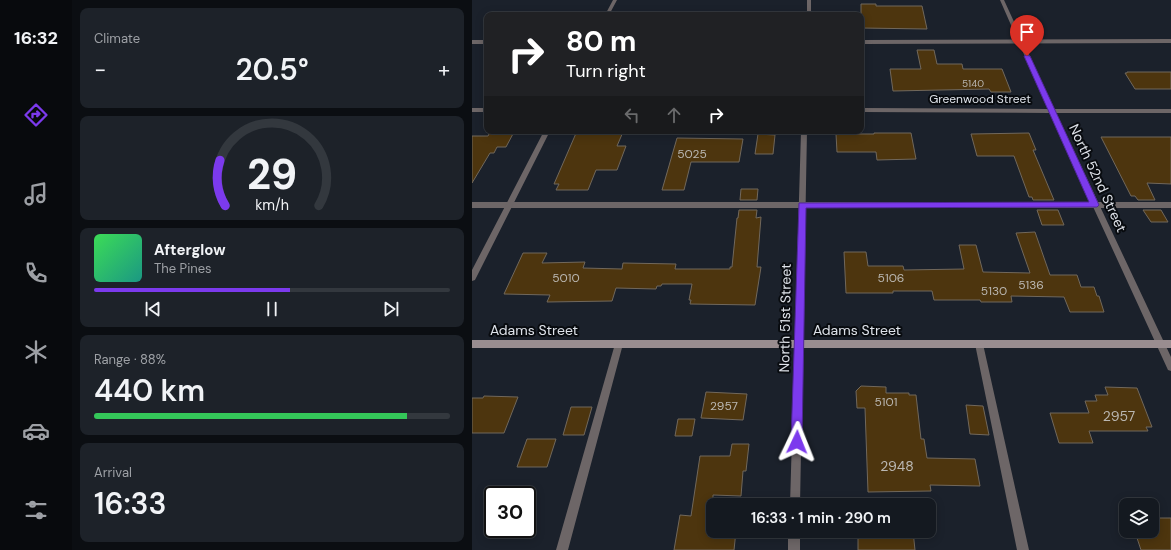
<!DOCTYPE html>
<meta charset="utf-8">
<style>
:root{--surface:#141920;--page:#1d2229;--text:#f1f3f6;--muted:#9da0a5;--line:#33383e;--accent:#7c3aed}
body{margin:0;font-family:"DM Sans",sans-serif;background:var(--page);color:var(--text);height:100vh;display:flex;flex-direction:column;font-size:15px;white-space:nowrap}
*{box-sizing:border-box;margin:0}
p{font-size:13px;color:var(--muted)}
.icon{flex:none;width:22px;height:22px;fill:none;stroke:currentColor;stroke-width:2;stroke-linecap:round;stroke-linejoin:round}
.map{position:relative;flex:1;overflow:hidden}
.sheet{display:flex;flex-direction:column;gap:8px;padding:8px;background:#0b0e12;width:400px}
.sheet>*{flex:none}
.top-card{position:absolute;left:12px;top:12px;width:380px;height:122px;border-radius:8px;box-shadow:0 2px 10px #0003,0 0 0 1px var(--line);background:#202124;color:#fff;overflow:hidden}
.controls{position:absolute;left:647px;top:498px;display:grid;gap:8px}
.controls a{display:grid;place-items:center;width:40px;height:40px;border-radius:8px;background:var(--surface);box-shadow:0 2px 10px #0003,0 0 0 1px var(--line);font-size:20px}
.speed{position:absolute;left:12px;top:486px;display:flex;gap:8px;font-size:20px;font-weight:700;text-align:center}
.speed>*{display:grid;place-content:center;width:52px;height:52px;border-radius:50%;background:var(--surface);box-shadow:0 2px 10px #0003,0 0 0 1px var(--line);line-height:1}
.speed .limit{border:2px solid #111;border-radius:6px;background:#fff;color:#111}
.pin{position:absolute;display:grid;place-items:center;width:34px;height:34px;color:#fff;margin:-41px -17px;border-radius:50% 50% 50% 0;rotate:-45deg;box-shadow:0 0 4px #0007}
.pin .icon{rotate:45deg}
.me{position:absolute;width:44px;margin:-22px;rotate:2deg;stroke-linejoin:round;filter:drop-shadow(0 0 3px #0008)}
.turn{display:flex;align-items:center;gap:14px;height:84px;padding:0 16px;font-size:18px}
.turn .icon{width:52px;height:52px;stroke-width:2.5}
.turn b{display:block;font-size:28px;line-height:34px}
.lanes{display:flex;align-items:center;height:38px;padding:0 16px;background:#0003;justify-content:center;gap:20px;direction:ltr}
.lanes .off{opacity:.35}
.big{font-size:30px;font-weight:600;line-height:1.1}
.sheet .card{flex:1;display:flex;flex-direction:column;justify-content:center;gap:6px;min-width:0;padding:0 14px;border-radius:8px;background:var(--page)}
.sheet .dial{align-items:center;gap:0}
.dial svg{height:104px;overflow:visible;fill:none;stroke:var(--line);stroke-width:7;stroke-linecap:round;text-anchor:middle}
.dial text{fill:var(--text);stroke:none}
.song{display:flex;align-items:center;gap:12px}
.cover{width:48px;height:48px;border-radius:6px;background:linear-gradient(135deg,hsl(130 70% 55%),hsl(170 70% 35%))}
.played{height:4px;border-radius:2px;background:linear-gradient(90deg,var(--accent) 55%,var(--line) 55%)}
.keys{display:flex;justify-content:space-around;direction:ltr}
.heat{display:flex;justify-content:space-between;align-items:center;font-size:22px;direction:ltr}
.charge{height:6px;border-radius:3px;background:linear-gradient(90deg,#34c759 88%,var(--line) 0)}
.trip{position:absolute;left:234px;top:498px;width:230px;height:40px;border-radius:8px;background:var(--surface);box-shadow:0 2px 10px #0003,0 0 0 1px var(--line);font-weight:600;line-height:40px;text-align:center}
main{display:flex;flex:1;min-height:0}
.tabs{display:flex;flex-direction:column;width:72px;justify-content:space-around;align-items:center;background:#080a0d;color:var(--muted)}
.tabs .icon{width:28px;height:28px}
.tabs .selected{color:var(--accent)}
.tabs b{font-size:18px;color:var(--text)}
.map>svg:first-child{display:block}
.building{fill:#4d350e;stroke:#71685c}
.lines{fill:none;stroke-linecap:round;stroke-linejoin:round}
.lane{fill:#6d6667;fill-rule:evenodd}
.street{fill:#6d6667;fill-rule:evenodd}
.secondary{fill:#998d90;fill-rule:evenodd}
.route{fill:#7c3aed;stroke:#51269a}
.labels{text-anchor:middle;stroke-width:4;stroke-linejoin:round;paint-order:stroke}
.far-number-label{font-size:10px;fill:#bab7b2}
.far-street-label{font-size:12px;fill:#dee2e9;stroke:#080b0f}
.number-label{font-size:12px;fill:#bab7b2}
.street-label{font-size:14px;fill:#dee2e9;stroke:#080b0f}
.near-number-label{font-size:14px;fill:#bab7b2}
</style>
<main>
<nav class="tabs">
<b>16:32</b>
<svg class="icon selected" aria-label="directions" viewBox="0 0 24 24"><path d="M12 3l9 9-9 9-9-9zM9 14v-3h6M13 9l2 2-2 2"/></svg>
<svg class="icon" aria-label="music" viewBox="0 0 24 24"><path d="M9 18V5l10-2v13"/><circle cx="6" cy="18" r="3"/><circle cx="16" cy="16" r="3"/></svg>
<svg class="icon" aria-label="phone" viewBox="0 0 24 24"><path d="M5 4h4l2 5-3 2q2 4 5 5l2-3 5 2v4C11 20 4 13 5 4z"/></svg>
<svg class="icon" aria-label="climate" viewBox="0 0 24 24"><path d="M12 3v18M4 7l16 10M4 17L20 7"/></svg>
<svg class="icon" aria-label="car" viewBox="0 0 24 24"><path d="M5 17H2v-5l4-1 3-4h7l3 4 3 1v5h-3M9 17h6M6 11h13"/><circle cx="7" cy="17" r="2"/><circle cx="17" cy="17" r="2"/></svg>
<svg class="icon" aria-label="filters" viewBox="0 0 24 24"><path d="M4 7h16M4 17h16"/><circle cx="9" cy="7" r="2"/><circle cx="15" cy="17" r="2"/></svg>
</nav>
<section class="sheet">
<div class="card"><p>Climate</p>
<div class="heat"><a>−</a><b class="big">20.5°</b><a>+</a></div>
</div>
<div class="card dial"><svg viewBox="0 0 100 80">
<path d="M14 69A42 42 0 1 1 86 69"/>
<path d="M14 69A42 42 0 0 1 10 34" stroke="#7c3aed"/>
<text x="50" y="56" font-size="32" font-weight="700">29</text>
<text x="50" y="72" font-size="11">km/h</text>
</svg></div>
<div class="card">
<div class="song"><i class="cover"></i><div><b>Afterglow</b><p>The Pines</p></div></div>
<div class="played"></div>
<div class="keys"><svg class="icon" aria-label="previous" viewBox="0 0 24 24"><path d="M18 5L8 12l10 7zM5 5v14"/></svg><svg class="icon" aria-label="pause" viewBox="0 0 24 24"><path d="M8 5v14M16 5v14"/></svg><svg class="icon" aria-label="next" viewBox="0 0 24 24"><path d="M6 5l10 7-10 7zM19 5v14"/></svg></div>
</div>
<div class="card"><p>Range · 88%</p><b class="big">440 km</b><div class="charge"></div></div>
<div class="card"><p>Arrival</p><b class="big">16:33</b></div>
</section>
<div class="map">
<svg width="699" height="550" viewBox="0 0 699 550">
<rect width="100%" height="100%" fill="#1b212b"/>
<path class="building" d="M389,4H404V6H450L455,29L389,28Z
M445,50H462L465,64H490L491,69H530L539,92H519L517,89L421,91L418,69H449Z
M655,72H699V89H663L653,73H655Z
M105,131L151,132L145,146H154L145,170H124L116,190H84L87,184H82Z
M18,132H42L34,147H25L22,153H18L0,183V136H16Z
M402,133H439L444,159L405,160L404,152H365L364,134H402Z
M557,133L564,150H561L582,200H561L560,197H557L542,156H505L499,134Z
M286,134L303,135L301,154H283Z
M629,137H699V184L675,183L683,200H666L663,196H659Z
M205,138L271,139L267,162H219L212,190H190Z
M269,189H286L285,200H268Z
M267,210H285L284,218L289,217L285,267H289L283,305L218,304L219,300H217L220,284H190L189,286H185L184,289L144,288L140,301L75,302L78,295L32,294L51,253H75L70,263L113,262L111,268L150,269L151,263L204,264L203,269H258V267H260L265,218H266Z
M565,210H586L592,225H570Z
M671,210H689L696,222H679Z
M563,232L578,275H605L609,287H622L625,296H627L632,312H598L592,297L539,296L540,302H509L508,300H462L460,291H421V293H374L372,252H394L396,266H431L432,270L492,269L487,245H504L511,272L558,273L544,233Z
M389,386L414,387V393H437V395H444L449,439H452L455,458L503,459L508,486L458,485L459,491L396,492L393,408H385L384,391Z
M633,387L665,388L680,427H674L676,431H617L621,443H587L578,413H617L613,401H625L623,395H636Z
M234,392L275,394L271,420L229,418Z
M12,396L46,397L32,433H0V398H11Z
M494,405L511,406L517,435L498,434Z
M99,407H120L112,435H91Z
M206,419H223L220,436H203Z
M55,439H84L75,467H45Z
M260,444H277L274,471H271L269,496L241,495V531H264L262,550H202L208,515L219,516L228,456H258Z
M680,518H699V550H669L663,532L680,531Z
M386,531H441L443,550H386Z"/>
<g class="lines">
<path class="lane" d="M699,39V43L389,44V40Z
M0,40H15V44H0Z
M0,202H699V208H0Z
M147,340L150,341L151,344L96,550H84L143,344L144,341Z
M507,340L510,341L511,344L557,550H545L503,344L504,341Z"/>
<path class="street" d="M141,0H145L137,15H133Z
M335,0H339V15H335Z
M528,0H532L582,109H699V113H584L699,357V371L696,370L578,113L389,112V108L576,109Z
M0,108H15V112H0Z
M72,131H78L3,280L0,281V270Z
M329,131H335L328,505H318Z
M316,531H328V550H316Z"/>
<path class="secondary" d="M0,340H699V348H0Z"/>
</g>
<path class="route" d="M553,55L558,56L627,205L625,207L334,208L330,442L329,446L325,447L321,446L319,442L327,203L617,202L552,56Z"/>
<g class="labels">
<g class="far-number-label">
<text x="501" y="87">5140</text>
</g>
<g class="far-street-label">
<text x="508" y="103">Greenwood Street</text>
</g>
<g class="number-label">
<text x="220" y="158">5025</text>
<text x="94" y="282">5010</text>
<text x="419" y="282">5106</text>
<text x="559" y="289">5136</text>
<text x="522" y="295">5130</text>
<text x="414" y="406">5101</text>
<text x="252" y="410">2957</text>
</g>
<g class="street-label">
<text transform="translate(626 178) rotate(65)" y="5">North 52nd Street</text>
<text transform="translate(313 318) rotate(-89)" y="5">North 51st Street</text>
<text x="62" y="335">Adams Street</text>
<text x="385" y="335">Adams Street</text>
</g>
<g class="near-number-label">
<text x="647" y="421">2957</text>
<text x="425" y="471">2948</text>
</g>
</g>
</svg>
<div class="controls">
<a><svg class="icon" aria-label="layers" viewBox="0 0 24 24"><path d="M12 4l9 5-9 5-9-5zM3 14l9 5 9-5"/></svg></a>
</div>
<div class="speed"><div class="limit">30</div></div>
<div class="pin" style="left:555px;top:56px;background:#d93025"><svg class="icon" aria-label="arrive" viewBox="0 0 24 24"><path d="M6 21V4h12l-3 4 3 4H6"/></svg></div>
<svg class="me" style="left:325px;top:442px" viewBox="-20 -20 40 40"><path d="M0-17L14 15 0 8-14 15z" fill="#7c3aed" stroke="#fff" stroke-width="4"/></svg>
<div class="trip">16:33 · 1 min · 290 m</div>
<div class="top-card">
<div class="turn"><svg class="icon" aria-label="right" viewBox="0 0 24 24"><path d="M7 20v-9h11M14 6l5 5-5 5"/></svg><div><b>80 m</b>Turn right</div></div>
<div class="lanes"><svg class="icon off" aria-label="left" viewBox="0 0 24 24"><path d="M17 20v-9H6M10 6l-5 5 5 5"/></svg><svg class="icon off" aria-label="ahead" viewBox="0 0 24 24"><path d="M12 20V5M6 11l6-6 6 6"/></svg><svg class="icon" aria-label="right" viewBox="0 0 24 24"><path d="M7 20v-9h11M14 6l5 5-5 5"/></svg></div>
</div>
</div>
</main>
